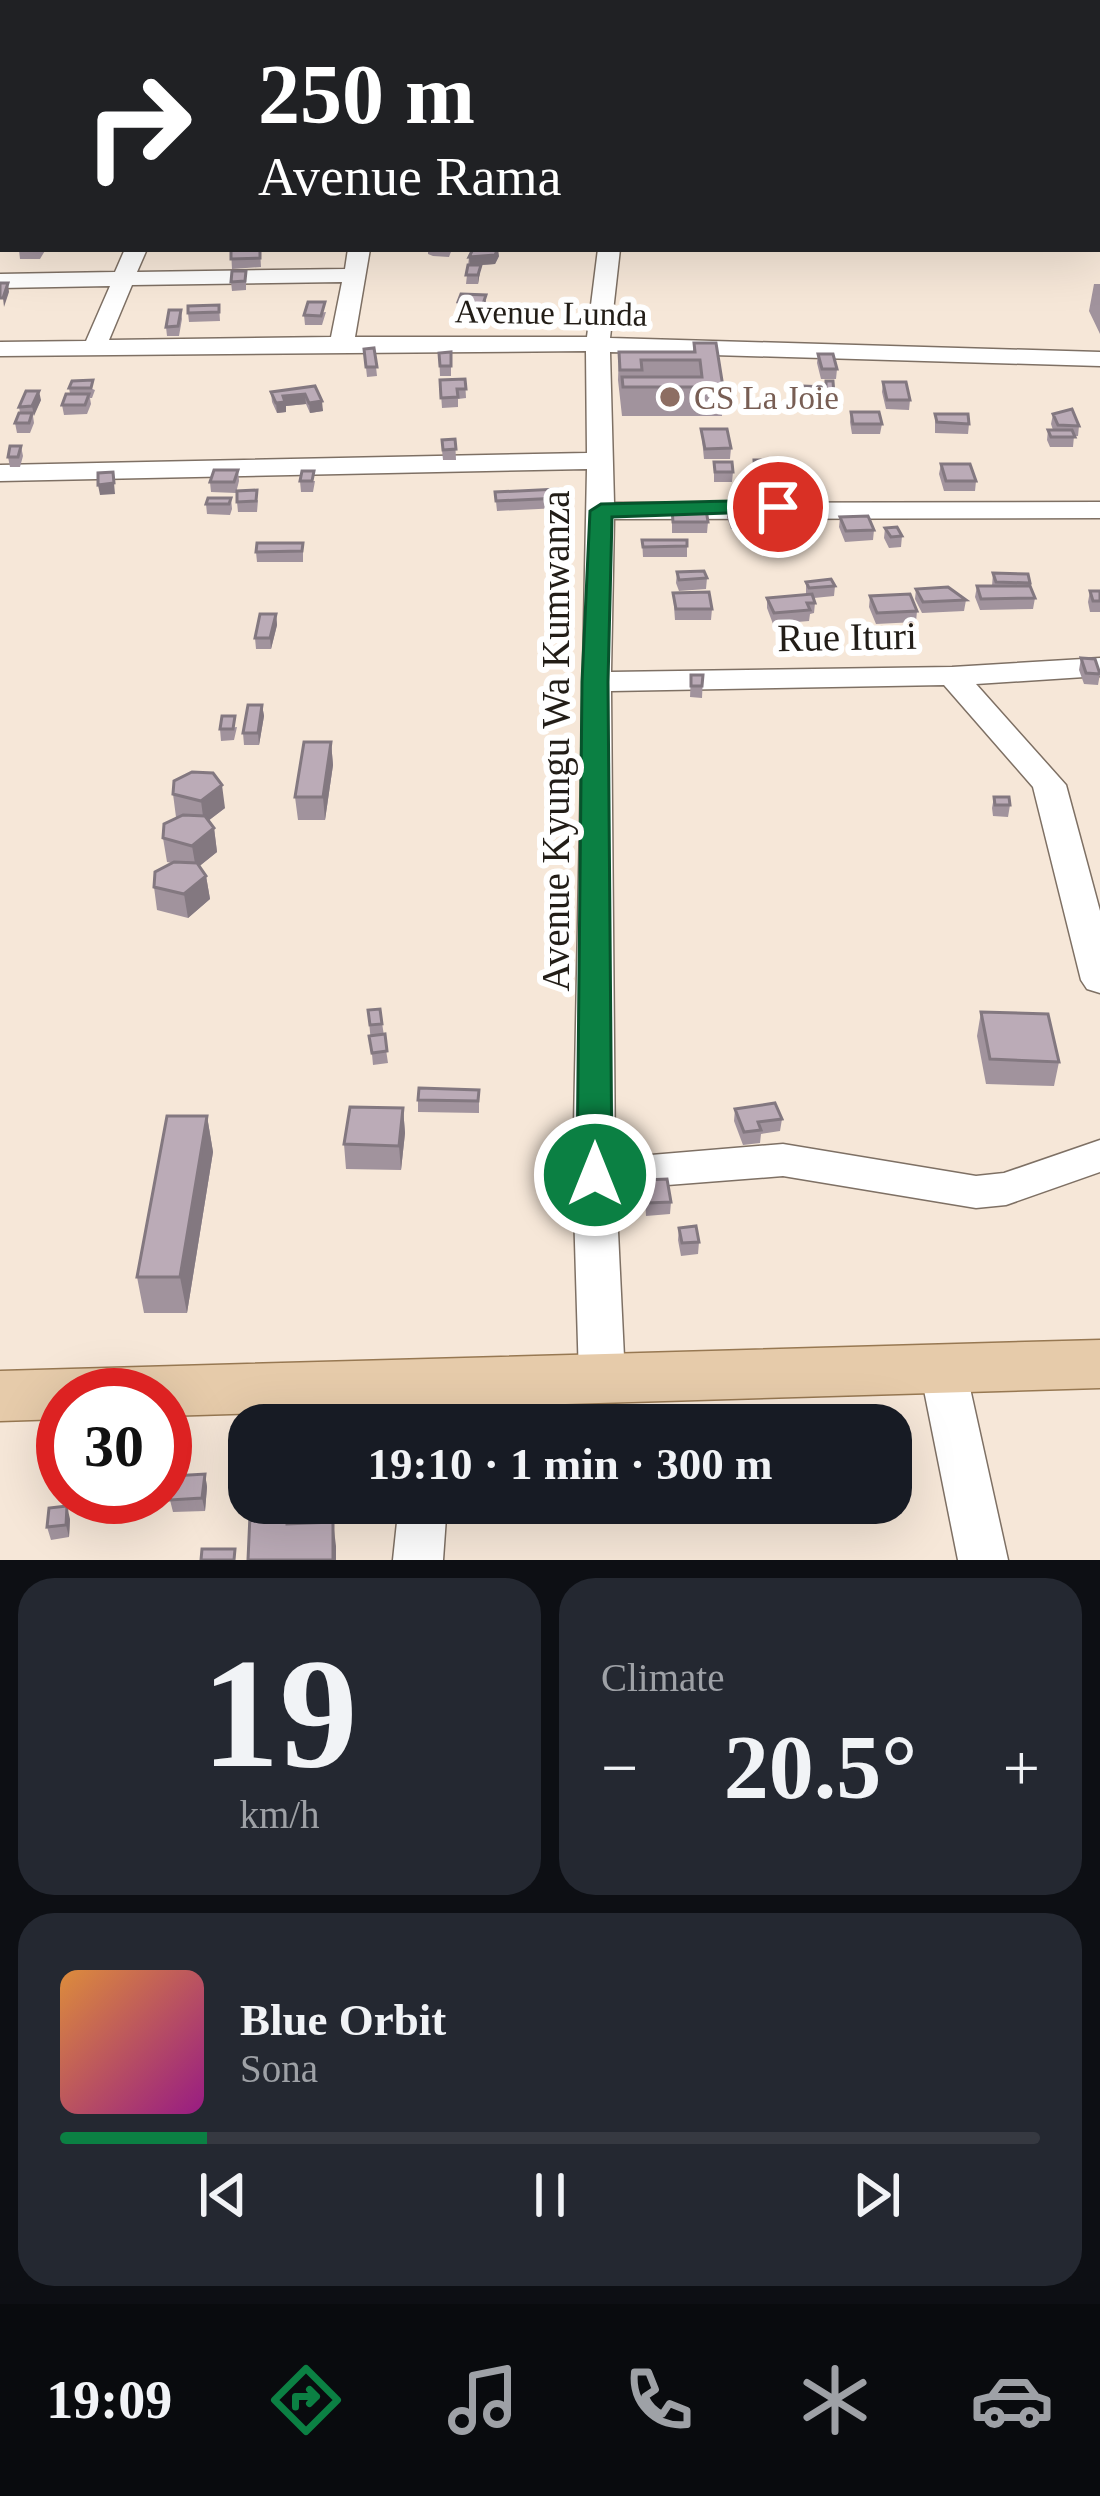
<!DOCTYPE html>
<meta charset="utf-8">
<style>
:root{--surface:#171b24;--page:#242831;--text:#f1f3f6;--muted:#9ea1a6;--line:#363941;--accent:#0b8043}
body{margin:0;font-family:Georgia,serif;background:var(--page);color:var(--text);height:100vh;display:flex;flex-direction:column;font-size:45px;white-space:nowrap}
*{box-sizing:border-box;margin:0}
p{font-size:39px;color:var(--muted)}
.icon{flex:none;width:66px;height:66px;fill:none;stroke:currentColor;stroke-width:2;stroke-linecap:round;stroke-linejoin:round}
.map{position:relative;height:1560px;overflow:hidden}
.sheet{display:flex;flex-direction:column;gap:18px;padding:18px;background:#0d0f14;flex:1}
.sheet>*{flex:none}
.guide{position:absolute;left:0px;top:0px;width:1101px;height:252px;box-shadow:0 12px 48px #0002;background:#202124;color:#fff;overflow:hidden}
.speed{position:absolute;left:36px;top:1368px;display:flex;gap:24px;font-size:60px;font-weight:700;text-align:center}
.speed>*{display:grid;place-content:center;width:156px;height:156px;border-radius:50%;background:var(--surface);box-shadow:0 12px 48px #0002;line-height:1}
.speed .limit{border:18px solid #d22;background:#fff;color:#111}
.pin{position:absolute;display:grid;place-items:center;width:102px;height:102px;color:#fff;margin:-51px;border:6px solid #fff;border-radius:50%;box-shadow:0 3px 12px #0007}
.me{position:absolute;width:132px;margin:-66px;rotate:0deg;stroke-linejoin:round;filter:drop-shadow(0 0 9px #0008)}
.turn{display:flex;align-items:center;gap:42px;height:252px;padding:0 60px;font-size:54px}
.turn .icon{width:156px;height:156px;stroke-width:2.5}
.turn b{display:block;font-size:84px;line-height:102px}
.big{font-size:90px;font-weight:700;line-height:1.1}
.sheet .card{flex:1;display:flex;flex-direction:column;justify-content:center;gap:18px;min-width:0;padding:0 42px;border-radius:36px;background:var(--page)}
.sheet .dial{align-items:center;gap:0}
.dial b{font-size:156px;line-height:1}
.song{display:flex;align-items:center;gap:36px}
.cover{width:144px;height:144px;border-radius:18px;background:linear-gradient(135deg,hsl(30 70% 55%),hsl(310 70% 35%))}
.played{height:12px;border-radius:6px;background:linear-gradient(90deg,var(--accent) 15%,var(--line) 15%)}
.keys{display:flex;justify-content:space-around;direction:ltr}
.heat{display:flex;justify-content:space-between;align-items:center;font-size:66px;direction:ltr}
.sheet .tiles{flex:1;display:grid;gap:18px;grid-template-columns:1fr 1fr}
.card:last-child{grid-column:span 2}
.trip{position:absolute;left:228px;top:1404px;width:684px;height:120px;border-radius:36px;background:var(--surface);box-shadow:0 12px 48px #0002;font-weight:700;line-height:120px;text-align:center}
.tab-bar{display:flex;height:192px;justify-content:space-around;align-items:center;background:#090b0e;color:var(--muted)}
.tab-bar .icon{width:84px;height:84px}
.tab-bar .current{color:var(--accent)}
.tab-bar b{font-size:54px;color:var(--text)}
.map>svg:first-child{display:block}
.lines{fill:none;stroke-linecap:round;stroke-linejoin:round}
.minor-casing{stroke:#7e7064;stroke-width:3}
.major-casing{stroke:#977852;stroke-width:3}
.minor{fill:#fff;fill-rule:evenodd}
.major{fill:#e6cbaa;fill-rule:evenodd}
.wall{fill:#a1939d}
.shaded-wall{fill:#837880}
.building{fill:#bbabb7;stroke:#837880;stroke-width:3}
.route{fill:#0b8043;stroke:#07532c;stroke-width:3}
.education-dot{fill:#8d6e63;stroke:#fff;stroke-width:4.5}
.labels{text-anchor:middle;stroke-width:12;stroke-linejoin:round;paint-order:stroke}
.far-street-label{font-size:33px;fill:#221d17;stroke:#fff}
.far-education-label{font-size:33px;fill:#785e54;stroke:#fff;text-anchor:start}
.street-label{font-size:39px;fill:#221d17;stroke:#fff}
</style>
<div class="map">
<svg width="1100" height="1560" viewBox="0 0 1100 1560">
<rect width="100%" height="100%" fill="#f6e7d8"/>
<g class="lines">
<defs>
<path id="minor" d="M39,0H55L37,3Z
M204,0H220L202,3Z
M605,0H621L622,3H606Z
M882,0H906L908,3H884Z
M1047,0H1063L1065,3H1049Z
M1098,24H1100V34H1098Z
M0,46H3V56H0Z
M1098,58H1100V70H1098Z
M0,83H3L0,97Z
M125,249H147L137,272L345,269L348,249H370L355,337H587L598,249H620L610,338L1100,352V366L610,352L614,503L1100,502V518L614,519L611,672L952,667L1100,658V676L976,684L1066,785L1100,911V993L1087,989L1081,980L1033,787L944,685L611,691L615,1158L783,1144L976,1176L1004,1173L1100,1140V1172L1006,1205L976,1208L783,1176L616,1189L625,1378L618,1392L602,1397L586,1392L579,1378L573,1175L587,469L0,481V465L587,453L586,351L0,356V342L86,341L110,286L0,288V274L115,272ZM342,282L331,337L109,340L132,285Z
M943,1351L959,1356L966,1370L1008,1560H958L920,1370L927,1356Z
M434,1364L450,1370L457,1384L454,1425H406L418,1370Z
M399,1503H447L443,1560H393Z"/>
<path id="major" d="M1100,1340V1388L165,1416V1395H63V1419L0,1421V1371Z"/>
</defs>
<use href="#minor" class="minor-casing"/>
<use href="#major" class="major-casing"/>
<use href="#minor" class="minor"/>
<use href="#major" class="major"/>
</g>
<path class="wall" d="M358,0H380L379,3H358Z
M1071,0H1100V20L1098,18V3H1071Z
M1098,144H1100V181H1098Z
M46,249L40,259H20L19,250Z
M260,249L261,267L232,269L231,250Z
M428,249H452L449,257L433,256L428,254Z
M499,256L495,264L481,265L478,284H466L469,257Z
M246,271V290L232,291L231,282Z
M1094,284H1100V334L1089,311Z
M486,295V304L483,313L459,312L458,302Z
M219,305L220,321L189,322L188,313Z
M181,310L182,319L179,336H167L166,327Z
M326,312L322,325H305L304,315Z
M694,343L723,387L722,416H622L618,380L619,352H693Z
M374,348L377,376L367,377L364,349Z
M451,352V376H440L439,353Z
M818,354L837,369L836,379H821L817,363Z
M465,379L466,398L458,399V407L442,408L440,380Z
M72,381L95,390L92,398H90L91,404L87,414L64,415L62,405L70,394L69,388Z
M883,382L910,400L909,410L886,409L882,392Z
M315,386L323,411L310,413L306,404L286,406V412L277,413L272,402L271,392Z
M804,386L834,395L833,405L803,404Z
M41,400L33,416L34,423L30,433H17L15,423L20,413L19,407Z
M851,412L882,424L880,434H852L850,422Z
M935,414L969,424L968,434L935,433Z
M1053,414L1079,426L1078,436H1074L1073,447H1050L1047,440L1048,430H1053L1051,424Z
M701,429L731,448L730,459H704Z
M455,439L456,460H443L442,450Z
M21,446L23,456L20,467H10L8,457Z
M754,460L785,476L784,486H755Z
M714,462L733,472L732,482H714Z
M941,464L976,481L975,491H944L939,474Z
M238,470L239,481L236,493L211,492L210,482Z
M300,481H315L313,492H301Z
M495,492L559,498V508L497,511Z
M231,498L232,509L230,515L207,514L206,504Z
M258,500L257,512H238L237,502Z
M728,507L746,518L745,529H731L727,517Z
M672,509L708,522L707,533H672Z
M840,517L874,530L873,540L845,542L839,527Z
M885,528L902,536L901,547L889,548L884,538Z
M760,530L778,542L777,552L765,553L759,541Z
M642,540L687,546V557H643Z
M303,543V562H257L256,552Z
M677,572L707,578L706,589L679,591L676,583Z
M993,573L1030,583L1035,598L1033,609L980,610L975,597L977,586H992Z
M806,582L835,586L834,596L814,598L815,603L814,613L810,614L809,621L773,624L767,608V598L806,595Z
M916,589L966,600L964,611L922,613L915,599Z
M1090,591H1100V612H1090L1088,602Z
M673,593L712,609L711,620H675Z
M870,596L917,611L916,622L876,624L869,607Z
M276,614L277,625L271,649H256L255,638Z
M1081,658L1100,674L1098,685L1084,684L1079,670Z
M691,675H703L702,698L690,697Z
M262,705L264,716L259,745H244L243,733Z
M237,727L234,740L221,741L220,729Z
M331,742L333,765L325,820H298L295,797Z
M173,794L225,808L208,821L214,828L217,852L199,866L206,876L210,899L188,918L157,910L154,887L172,863L167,862L163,838L176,817Z
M994,797L1010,805L1008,817L993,816L992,808Z
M380,1009L388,1063L373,1065L368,1010Z
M981,1012L1059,1062L1054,1086L986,1084L977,1036Z
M479,1090V1113L418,1112V1100Z
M403,1108L405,1133L401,1170L346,1169L344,1144Z
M735,1109L782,1119L780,1131L761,1134L760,1143L743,1145L734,1121Z
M207,1116L213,1152L187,1313H144L137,1277Z
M644,1180L671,1202L670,1214L646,1216Z
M679,1228L699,1242L698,1254L681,1256L678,1240Z
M205,1474L207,1487L205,1511L173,1512L170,1500Z
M70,1519L69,1537L51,1540L47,1527Z"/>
<path class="shaded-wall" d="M498,249L499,256L495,264L481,265L478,284V275L470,266L469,257Z
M8,283L9,292L4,307L3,298Z
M39,391L41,400L34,416L32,406Z
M305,394L306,404L286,406V412L277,413L276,403L283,396Z
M322,401L323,411L310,413L309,403Z
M113,472L115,494L100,495L98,485Z
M276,614L277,625L271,649L270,638Z
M262,705L264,716L259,745L258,733Z
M331,742L333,765L325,820L323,797Z
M222,785L225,808L204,824L201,801Z
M214,828L217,852L196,869L192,846Z
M206,876L210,899L188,918L184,894Z
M403,1108L405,1133L401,1170L399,1146Z
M207,1116L213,1152L187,1313L180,1277Z
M205,1474L207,1487L205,1511L202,1498Z
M67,1506L70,1519L69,1537L66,1525Z
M333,1522L336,1546V1560H333Z"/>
<path class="building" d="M260,249V258L231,259V250Z
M473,249H498L495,255L469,257Z
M468,265H481L478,275H466Z
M232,271H246L245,281L231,282Z
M0,283H8L3,298H0Z
M461,294L486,295L483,304L458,302Z
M308,302H325L321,316L304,315Z
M219,305V312L188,313V306Z
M169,310H181L178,326L166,327Z
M694,343H716L723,387H623L622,377H702L700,360H641L642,370H620L619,352H695Z
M374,348L377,367H366L364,349Z
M451,352V366H440L439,353Z
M818,354H833L837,369H822Z
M465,379L466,389H457L458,397L441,398L440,380Z
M93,380L91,388H69L72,381Z
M826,381H833L834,395L804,394V386L826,387Z
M883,382H906L910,400H887Z
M315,386L322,401L309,403L305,394L283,396L285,402L276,403L271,392Z
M26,391H39L32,406L19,407Z
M66,394H89L85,405H62Z
M1072,409L1079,426L1058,425L1053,414Z
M851,412H879L882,424H853Z
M19,413H32L29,423H15Z
M935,414H968L969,424L937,422Z
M701,429H727L731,448L705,449Z
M1048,430H1072L1075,437H1051Z
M455,439L456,449L443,450L442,440Z
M10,446H21L18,457H8Z
M754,460H783L785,476H755Z
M714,462H732L733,472H715Z
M941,464H970L976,481H946Z
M214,470H238L234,482H210Z
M302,471H314L312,481H300Z
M113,472L114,483L98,485V473Z
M558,489L559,498L496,501L495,492Z
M257,490L256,501L237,502V491Z
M208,498H231L229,504H206Z
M742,506L746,518H731L728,507Z
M672,509H706L708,522H673Z
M868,516L874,530L846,531L840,517Z
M897,527L902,536L891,537L885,528Z
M771,529L778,542L766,543L760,530Z
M642,540H687V546L643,547Z
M257,543H303L302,551L256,552Z
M704,571L707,578L679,580L677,572Z
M993,573L1028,574L1030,583L996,582Z
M831,579L835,586L809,588L806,582Z
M977,586H1030L1035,598L981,599Z
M948,587L966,600L923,602L916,589Z
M1090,591H1100V601H1093Z
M709,592L712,609H676L673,593Z
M812,594L815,603H807L810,610L774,613L767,598Z
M910,594L917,611L877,613L870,596Z
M260,614H276L270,638H255Z
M1081,658L1095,659L1100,674L1086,673Z
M691,675H703L702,686H691Z
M248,705H262L258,733H243Z
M222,716H235L233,729H220Z
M304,742H331L323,797H295Z
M192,772L213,773L222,785L201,801L173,794L174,781Z
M994,797H1009L1010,805H995Z
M183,815L205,816L214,828L192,846L163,838L164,824Z
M174,862L197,863L206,876L184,894L154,887L155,872Z
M380,1009L382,1024L370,1025L368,1010Z
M981,1012L1048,1014L1059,1062L990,1059Z
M385,1034L387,1051L372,1053L369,1036Z
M419,1088L479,1090L478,1101L418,1100Z
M775,1103L782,1119L758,1122L761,1130L744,1132L735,1109Z
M350,1107L403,1108L399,1146L344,1144Z
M167,1116H207L180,1277H137Z
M667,1179L671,1202L647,1203L644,1180Z
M696,1226L699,1242L682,1243L679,1228Z
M205,1474L202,1498L170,1500L173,1476Z
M67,1506L66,1525L47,1527L49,1508Z
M287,1513V1524L333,1522V1560H248L250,1515Z
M202,1549H235L234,1560H201Z"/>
<path class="route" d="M778,500L786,502V511L612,517L608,682L612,1175L607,1185H582L577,1175L582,682L590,511L601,504Z"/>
<circle class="education-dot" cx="670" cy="397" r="12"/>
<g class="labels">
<g class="far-street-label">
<text transform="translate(551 312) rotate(1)" y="12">Avenue Lunda</text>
</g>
<g class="far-education-label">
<text x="694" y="409">CS La Joie</text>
</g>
<g class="street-label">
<text transform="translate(847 636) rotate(-1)" y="14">Rue Ituri</text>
<text transform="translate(555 741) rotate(-90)" y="14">Avenue Kyungu Wa Kumwanza</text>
</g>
</g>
</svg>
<div class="speed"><div class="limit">30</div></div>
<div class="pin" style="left:778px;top:507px;background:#d93025"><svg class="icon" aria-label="arrive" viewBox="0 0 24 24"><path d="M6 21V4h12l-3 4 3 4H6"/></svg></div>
<svg class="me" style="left:595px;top:1175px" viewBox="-20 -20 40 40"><circle r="17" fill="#0b8043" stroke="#fff" stroke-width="3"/><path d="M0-11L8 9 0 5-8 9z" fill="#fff"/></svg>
<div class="trip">19:10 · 1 min · 300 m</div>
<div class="guide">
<div class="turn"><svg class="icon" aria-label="right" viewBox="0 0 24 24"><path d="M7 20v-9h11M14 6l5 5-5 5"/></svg><div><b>250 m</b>Avenue Rama</div></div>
</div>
</div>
<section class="sheet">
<div class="tiles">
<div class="card dial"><b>19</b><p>km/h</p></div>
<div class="card"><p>Climate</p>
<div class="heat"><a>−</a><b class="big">20.5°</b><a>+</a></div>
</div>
<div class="card">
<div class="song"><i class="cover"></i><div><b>Blue Orbit</b><p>Sona</p></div></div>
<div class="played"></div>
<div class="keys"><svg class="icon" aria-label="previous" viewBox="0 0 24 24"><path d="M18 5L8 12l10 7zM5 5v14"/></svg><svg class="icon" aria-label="pause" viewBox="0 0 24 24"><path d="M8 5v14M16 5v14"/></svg><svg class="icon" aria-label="next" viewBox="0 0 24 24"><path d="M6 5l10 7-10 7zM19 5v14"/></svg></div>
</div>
</div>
</section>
<nav class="tab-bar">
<b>19:09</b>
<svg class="icon current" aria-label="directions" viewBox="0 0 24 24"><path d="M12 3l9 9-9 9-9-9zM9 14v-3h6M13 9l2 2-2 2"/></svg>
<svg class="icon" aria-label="music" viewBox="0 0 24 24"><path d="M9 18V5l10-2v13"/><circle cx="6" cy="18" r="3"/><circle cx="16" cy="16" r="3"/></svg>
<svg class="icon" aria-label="phone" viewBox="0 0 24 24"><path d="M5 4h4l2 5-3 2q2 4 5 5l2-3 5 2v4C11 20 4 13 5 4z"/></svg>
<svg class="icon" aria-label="climate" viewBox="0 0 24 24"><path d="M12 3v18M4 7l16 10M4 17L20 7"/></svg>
<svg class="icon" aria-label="car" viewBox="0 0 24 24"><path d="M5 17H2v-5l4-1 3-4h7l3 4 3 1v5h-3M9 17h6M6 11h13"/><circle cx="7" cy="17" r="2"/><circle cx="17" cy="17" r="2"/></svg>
</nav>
